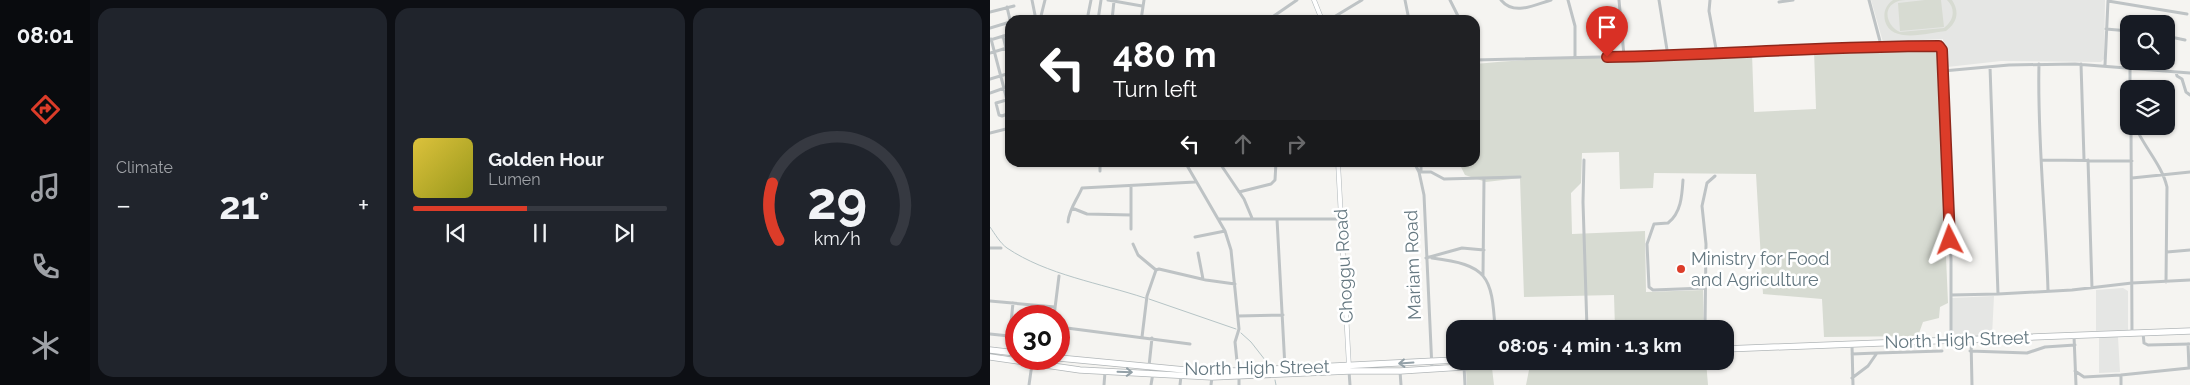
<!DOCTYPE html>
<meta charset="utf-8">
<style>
:root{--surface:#171b24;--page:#20242c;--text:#f1f3f6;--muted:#9ea1a6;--line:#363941;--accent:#dc3c29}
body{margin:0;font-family:Raleway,sans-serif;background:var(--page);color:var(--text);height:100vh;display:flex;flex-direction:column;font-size:19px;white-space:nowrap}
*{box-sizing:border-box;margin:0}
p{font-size:16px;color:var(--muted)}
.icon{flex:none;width:28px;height:28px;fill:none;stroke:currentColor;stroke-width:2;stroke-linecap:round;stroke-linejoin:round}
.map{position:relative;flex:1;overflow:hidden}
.details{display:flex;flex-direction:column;gap:8px;padding:8px;background:#0d0f14;width:900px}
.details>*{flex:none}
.guide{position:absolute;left:15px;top:15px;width:475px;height:152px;border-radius:15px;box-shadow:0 1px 4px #0004;background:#202124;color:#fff;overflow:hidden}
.fabs{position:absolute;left:1130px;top:15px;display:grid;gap:10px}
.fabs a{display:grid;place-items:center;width:55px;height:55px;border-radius:10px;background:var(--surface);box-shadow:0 1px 4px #0004;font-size:25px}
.speed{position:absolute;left:15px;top:305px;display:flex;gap:10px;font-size:25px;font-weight:700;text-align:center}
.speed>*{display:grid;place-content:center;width:65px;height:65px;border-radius:50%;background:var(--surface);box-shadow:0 1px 4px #0004;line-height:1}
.speed .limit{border:8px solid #d22;background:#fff;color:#111}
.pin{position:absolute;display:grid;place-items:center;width:42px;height:42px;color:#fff;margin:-51px -21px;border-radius:50% 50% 50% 0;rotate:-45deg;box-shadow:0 0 5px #0007}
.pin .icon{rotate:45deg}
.me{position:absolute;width:55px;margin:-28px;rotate:357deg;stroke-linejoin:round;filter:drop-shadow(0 0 4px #0008)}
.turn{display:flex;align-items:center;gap:18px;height:105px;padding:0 25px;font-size:22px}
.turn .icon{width:65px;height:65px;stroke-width:2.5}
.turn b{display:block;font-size:35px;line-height:42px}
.lanes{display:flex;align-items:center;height:48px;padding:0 25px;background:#0003;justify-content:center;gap:25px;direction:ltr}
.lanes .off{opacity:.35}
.big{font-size:38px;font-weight:700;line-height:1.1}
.details .widget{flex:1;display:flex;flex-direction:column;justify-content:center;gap:8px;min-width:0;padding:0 18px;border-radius:15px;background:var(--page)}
.details .dial{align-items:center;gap:0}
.dial svg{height:130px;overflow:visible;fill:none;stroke:var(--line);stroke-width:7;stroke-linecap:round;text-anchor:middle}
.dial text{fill:var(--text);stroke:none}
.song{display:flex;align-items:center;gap:15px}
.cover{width:60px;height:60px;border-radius:8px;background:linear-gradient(135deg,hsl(50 70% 55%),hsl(60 70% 35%))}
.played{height:5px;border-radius:2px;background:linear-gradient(90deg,var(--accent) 45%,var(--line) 45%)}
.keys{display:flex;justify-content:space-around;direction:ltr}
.heat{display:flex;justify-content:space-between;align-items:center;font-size:28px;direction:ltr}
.details .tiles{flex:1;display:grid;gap:8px;grid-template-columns:repeat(3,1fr)}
.trip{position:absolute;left:456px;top:320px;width:288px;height:50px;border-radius:15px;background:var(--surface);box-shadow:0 1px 4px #0004;font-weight:700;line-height:50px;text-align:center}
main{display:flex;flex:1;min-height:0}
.menu{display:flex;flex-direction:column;width:90px;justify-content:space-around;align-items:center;background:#090b0e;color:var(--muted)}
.menu .icon{width:35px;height:35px}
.menu .active{color:var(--accent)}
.menu b{font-size:22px;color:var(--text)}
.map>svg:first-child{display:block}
.built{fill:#e5e6e4}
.green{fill:#d7dbd2}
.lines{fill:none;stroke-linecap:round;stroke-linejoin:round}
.stream{stroke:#b6c4c6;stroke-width:1}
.secondary-casing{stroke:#b0b7ba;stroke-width:5}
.highway-casing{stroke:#b1b6b8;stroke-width:7}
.street{stroke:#bec3c5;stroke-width:3}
.secondary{stroke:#fff;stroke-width:4}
.highway{stroke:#fff;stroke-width:5.5}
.oneway{stroke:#93a0a7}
.route-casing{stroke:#8f271b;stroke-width:12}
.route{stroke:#dc3c29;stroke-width:9}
.poi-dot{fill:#dc3c29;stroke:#fff;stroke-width:2}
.labels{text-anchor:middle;stroke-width:5;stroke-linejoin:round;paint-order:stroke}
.poi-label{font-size:18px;fill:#657881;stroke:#fff;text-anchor:start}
.street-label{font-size:18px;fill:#657881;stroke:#fff}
</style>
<main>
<nav class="menu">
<b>08:01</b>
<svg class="icon active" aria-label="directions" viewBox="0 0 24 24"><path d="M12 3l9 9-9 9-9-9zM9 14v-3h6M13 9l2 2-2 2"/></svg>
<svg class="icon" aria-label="music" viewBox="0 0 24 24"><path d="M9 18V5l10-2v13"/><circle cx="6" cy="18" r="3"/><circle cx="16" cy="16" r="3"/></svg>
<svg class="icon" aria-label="phone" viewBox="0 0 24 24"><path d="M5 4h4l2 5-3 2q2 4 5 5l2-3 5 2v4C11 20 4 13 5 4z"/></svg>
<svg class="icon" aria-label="climate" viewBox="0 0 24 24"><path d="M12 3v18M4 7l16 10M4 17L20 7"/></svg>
</nav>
<section class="details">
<div class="tiles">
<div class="widget"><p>Climate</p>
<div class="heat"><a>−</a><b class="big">21°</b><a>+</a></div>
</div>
<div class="widget">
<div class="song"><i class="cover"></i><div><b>Golden Hour</b><p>Lumen</p></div></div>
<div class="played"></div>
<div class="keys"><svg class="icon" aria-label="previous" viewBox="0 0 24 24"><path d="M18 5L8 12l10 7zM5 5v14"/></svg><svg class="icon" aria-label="pause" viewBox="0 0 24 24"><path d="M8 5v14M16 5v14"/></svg><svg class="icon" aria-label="next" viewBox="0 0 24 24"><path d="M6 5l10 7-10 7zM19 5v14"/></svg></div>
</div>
<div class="widget dial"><svg viewBox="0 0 100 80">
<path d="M14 69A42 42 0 1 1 86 69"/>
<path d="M14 69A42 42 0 0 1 10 34" stroke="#dc3c29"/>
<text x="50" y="56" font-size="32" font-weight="700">29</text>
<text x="50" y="72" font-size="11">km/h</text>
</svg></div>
</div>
</section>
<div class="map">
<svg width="1200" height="385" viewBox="0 0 1200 385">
<rect width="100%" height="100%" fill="#f5f4f1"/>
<path class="built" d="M881,0H1115L1114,59L1111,62L1011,61L957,67L953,39L893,42Z
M1133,288L1138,291V330L1106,331V290Z
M1004,296L1002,336L962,337V298Z
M1109,337H1128L1130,372L1109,373Z"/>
<path class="green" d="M903,0H919C915,0 910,0 906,2C891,9 898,27 910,32L954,28C964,20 966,9 957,0H962C970,12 967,23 956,31C938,33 901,44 895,21C893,12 896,5 903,0Z
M935,0H951L954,27L910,31L908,3Z
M852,47L947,49L958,303L950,307L949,318L933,322L928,336L834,337L832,299L773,294L766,174L664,173L663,188L630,189L629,152L592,153L591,183L581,193L582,234L655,231L656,292L713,290L714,329H625L624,295L534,297L530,178L496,182L475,175L469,163L485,162V64C577,54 670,60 762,53L764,112L826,109L824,50Z
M650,361H716L718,385H536L539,370Z
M502,368L504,385H477L476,370Z"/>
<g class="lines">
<path class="stream" d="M0,227C5,234 10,243 17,248C57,275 110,283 155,298
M159,299L246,329
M251,333L261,342L279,365
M285,380L286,385"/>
<defs>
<path id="secondary" d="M324,0L332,20
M348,162L359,367"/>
<path id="highway" d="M735,349L1200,331
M0,350L26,353
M0,357L90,370L222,377L359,371H410L566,361
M69,358L195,370L248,371L465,360"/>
</defs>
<use href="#secondary" class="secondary-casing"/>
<use href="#highway" class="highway-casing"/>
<path class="street" d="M42,0L46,20
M118,0L152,6
M415,0L419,20
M460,0L470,20
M511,0C524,16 544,5 561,0
M578,0L585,26V57
M629,0L634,56
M669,0L678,56
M720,0L719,11L727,54
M879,0L891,45
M1118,1L1197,14
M789,2L803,0
M17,7L20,20
M0,12L24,6
M30,20L45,16
M50,20L55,0
M97,20L101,0
M108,20L111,0
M122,20L124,1
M151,20L154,0
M278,20L307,0
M339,20L372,0
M0,28L20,22
M1116,29L1139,31
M13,36L20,65
M1176,36L1195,40
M1,39L17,100
M0,40L20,34
M0,53L20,47
M485,60L698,55L891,45L951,47L961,259V339
M1049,64C1047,140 1056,215 1058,291
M1091,64L1094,159
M1115,65L1118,1
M1000,67L1008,294
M1162,69L1163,61
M953,71L1019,65L1085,64L1200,73
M1186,72L1187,76L1192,79L1196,92L1200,95
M0,79L20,73
M1140,89V67
M0,93L20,86
M20,99L6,103L9,115L12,116L20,113
M1141,126L1142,333
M1145,126C1154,147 1172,165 1177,187L1176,282
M0,133L20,128
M594,160L593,202L597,329
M1052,160L1142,161
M1098,160L1102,288
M195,162L235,231L241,250L249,329L245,342L248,371
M229,162L254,199L262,218
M424,162L429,172L434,195L442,369
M110,171V162
M429,172H441L454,179L530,177
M431,172V162
M1142,178L1200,172
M693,180C692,196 691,213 678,223L664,224L657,244L659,287L663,290L715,288
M141,186V229
M249,192L281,184L285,180L286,162
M82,208L97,214L141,215
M228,219H352
M287,219L295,368
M78,222C79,209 87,200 92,188L205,182
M205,237L235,231
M143,244L148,255L166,270
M0,248H11
M1177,252L1200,250
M208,253L213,279
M436,258L472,248L494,250
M442,258C497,265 502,275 505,329
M493,275L494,179
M961,295L1008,294L1082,290L1142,283L1200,280
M0,301L65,307
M50,316L51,306
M64,316L69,276
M248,316L293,315
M69,327L200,344
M715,329L716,244L712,206L717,183L725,176
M1153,333L1154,343L1158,345L1200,344
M0,334L19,336
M1084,336L1086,385
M152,337L157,296L166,270L169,269L216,280L245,284
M981,340L982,385
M862,345L863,385
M980,351L1037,353L1055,347L1085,345
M18,352L23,303
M862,354L887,353
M159,366L162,338
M474,366L475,385
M359,371L360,385
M410,371L411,385
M1085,371L1094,377L1131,375V385
M1131,375L1199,368L1198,344
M862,378L878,366L887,353L952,351
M39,385L42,364
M114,385L115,372
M161,385L163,373
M190,385L191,376
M221,385L222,377
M249,385V376"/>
<use href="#secondary" class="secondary"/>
<use href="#highway" class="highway"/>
</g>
<defs><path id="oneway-shaft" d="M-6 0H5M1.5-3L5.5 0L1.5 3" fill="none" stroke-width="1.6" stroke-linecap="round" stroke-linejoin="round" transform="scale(1.25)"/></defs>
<g class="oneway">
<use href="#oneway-shaft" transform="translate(416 363) rotate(176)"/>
<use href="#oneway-shaft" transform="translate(135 372) rotate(2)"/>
</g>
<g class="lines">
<defs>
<path id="route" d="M617,57C728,55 838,46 949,46L952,50L960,240"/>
</defs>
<use href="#route" class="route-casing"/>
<use href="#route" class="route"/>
</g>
<circle class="poi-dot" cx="691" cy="269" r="5"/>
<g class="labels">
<g class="poi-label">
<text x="701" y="265">Ministry for Food<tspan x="701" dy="21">and Agriculture</tspan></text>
</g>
<g class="street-label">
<text transform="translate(423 265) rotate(-92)" y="6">Mariam Road</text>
<text transform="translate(354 266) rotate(-93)" y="6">Choggu Road</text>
<text transform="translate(967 340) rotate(-2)" y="6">North High Street</text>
<text transform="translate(267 368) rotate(-1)" y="6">North High Street</text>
</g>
</g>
</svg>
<div class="fabs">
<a><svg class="icon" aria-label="search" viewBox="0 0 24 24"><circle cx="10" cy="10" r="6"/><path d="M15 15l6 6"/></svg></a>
<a><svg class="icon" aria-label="layers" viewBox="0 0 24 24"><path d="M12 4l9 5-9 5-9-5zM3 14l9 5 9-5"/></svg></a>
</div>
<div class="speed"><div class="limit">30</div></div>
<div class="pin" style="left:617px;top:57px;background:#d93025"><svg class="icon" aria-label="arrive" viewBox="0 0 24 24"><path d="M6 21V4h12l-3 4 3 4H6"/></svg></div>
<svg class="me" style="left:960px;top:240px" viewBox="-20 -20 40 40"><path d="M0-17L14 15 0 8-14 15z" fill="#dc3c29" stroke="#fff" stroke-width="4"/></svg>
<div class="trip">08:05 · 4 min · 1.3 km</div>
<div class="guide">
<div class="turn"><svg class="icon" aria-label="left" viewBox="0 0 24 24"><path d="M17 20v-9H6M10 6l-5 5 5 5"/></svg><div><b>480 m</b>Turn left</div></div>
<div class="lanes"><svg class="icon" aria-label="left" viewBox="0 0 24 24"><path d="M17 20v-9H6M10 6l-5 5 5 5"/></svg><svg class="icon off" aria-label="ahead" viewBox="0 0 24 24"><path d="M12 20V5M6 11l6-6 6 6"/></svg><svg class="icon off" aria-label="right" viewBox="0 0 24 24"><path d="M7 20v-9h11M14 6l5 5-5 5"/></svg></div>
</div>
</div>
</main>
